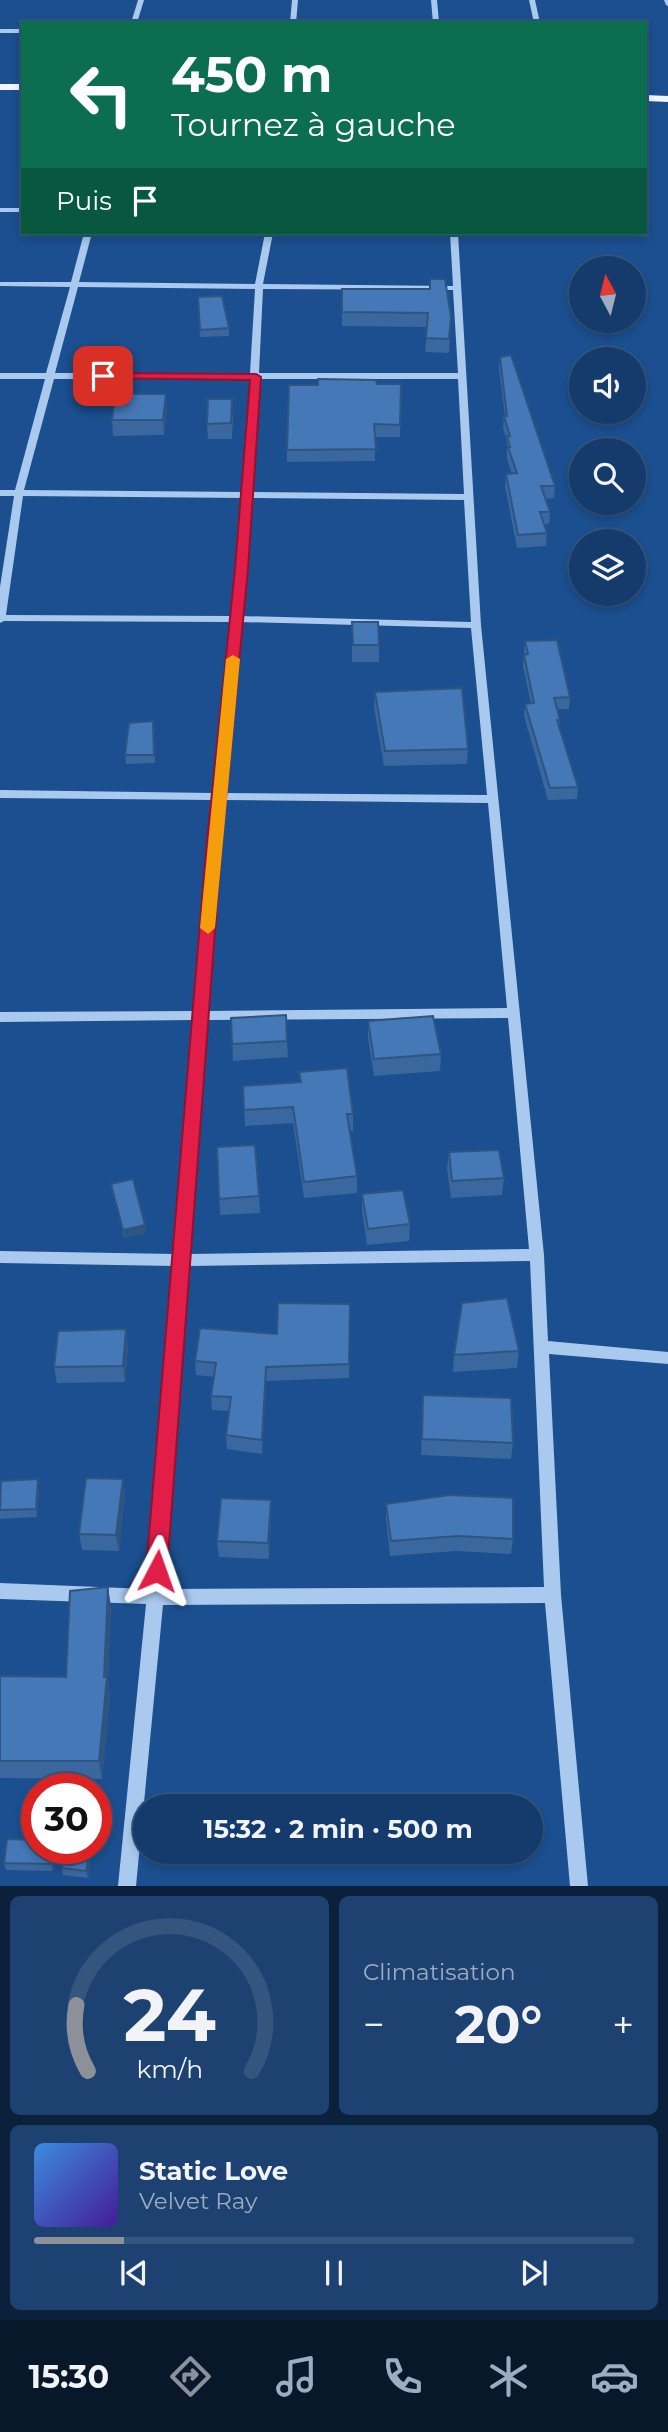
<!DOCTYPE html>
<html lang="fr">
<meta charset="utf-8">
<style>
:root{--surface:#143b6b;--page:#1d4271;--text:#f1f3f6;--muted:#9dadc1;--line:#33557e;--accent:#8c9099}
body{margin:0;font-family:Montserrat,sans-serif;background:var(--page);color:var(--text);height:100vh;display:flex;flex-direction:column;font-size:26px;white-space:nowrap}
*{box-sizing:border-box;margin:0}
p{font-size:23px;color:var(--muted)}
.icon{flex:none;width:38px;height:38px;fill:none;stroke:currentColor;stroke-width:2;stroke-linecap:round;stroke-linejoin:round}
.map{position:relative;height:1886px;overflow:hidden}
.details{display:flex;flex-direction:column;gap:10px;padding:10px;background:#0b203b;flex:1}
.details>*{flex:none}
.banner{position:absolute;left:21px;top:21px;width:626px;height:214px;border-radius:0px;box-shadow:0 4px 10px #0003,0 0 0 2px var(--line);background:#0b6e4f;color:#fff;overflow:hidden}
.needle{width:46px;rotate:353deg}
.buttons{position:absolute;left:569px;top:256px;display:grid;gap:14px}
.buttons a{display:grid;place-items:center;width:77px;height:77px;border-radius:50%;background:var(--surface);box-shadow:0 4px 10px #0003,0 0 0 2px var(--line);font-size:35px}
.speed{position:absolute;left:21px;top:1773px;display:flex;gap:14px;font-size:35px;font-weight:700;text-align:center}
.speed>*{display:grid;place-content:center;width:91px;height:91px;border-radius:50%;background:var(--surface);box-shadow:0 4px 10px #0003,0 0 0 2px var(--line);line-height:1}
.speed .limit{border:10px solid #d22;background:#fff;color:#111}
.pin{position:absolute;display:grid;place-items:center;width:60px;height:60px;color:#fff;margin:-30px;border-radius:14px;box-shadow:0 4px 10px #0006}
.me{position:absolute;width:77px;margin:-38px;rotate:4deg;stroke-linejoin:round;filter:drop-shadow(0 0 5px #0008)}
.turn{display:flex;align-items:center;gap:24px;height:147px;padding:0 35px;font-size:32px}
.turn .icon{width:91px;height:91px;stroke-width:2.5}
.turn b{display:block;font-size:49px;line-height:60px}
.then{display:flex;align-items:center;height:66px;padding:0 35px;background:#0003;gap:14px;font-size:26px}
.big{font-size:52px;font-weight:700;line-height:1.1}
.details .widget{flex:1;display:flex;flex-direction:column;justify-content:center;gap:10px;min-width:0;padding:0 24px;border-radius:10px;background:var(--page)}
.details .dial{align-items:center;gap:0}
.dial svg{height:182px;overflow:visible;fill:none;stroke:var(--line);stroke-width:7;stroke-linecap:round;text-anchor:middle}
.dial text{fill:var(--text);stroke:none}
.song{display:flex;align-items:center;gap:21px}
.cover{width:84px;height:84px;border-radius:10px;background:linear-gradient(135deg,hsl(210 70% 55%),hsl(260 70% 35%))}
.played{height:7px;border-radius:4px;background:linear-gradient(90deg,var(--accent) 15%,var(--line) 15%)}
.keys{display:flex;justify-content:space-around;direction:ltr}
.heat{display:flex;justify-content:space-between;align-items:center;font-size:38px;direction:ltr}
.details .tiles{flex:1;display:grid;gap:10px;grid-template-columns:1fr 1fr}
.widget:last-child{grid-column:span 2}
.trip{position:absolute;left:133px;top:1794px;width:410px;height:70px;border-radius:35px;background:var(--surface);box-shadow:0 4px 10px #0003,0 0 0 2px var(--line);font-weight:700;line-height:70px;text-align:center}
.tabs{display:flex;height:112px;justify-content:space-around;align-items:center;background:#08182b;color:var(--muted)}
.tabs .icon{width:49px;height:49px}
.tabs .selected{color:var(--accent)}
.tabs b{font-size:32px;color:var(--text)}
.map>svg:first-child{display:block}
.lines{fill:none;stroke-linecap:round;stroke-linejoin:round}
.minor{fill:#a9c9ee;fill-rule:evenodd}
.major{fill:#f0f6ff;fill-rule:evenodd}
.wall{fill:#3a679d}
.shaded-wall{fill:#305480}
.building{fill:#4478b7;stroke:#305480;stroke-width:2}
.route{fill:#e11d48;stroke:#92132f;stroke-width:2}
.slow{fill:#f59e0b}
</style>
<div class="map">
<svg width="668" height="1886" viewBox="0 0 668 1886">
<rect width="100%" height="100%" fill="#1b4f8f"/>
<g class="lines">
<path class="minor" d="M138,0H144L137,23H131Z
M292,0H298L296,23H290Z
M431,0H437L439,23H433Z
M529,0H535L540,23H534Z
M664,0H668V6L666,5Z
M0,29H23V33H0Z
M0,208H23V212H0Z
M84,233H92L79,282L255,284L265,233H273L263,284L453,286L450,233H458L481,625L544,1255L548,1341L668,1352V1364L549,1354L561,1595L588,1886H570L545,1603L163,1605L136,1886H118L146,1604L0,1599V1583L147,1589L174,1266L0,1263V1251L175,1254L194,1020L0,1022V1012L195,1011L212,800L0,798V790L213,793L230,622L4,621L0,623V587L14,496H0V490H15L45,379H0V373H46L70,287L0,286V282H71ZM78,287L255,289L250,373H55ZM263,289L453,290L458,373H259ZM54,379H250L244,492L24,490ZM258,379H458L464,494L253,492ZM23,496L243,498L231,616L6,615ZM252,498L464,500L471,622L241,616ZM240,622L471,628L487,795L224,793ZM223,800L488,803L507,1008L208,1011ZM508,1018L529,1249L189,1254L207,1020ZM530,1261L544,1587L164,1589L188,1266Z"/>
<path class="major" d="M0,84H23V90H0Z
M646,95L668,96V102L646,101Z"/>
</g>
<path class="wall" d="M342,289L451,317L449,353L425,352L427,327L342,326Z
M198,297L229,328V336L200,337Z
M500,357L555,486L554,498L545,499L550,512L549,524H544L547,533L546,546L517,548L505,486L506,474H512L507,459V442L503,428L504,416H505L499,369Z
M377,384H401L400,437H375V461L287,462V450Z
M167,409L164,435L113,436L112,420Z
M233,414L232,439H208L207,424Z
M352,622L379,645V662H352Z
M525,641L570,697L569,709H557L560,720L559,727L578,787L577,799L548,800L524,716L525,704H531L523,666Z
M375,692L468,749L467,764L384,766L374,707Z
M154,730L155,763L126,764L125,755Z
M231,1018L287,1041L288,1057L233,1061Z
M368,1021L441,1054L440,1071L374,1076L368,1038Z
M299,1072L353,1114V1131H350L357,1176V1193L304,1198L293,1123L245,1126L243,1086L300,1082Z
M217,1147L259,1196L260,1213L220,1215Z
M449,1152L504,1178L502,1195L451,1198L447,1168Z
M111,1184L145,1225L146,1233L124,1238L113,1192Z
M362,1194L410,1224L409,1241L367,1245L362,1211Z
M350,1304L349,1378L266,1381L262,1454L227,1449L226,1435L229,1411L212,1410L211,1396L214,1377L196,1375L195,1361L277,1334Z
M126,1329L128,1346L125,1382L57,1383L54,1367Z
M519,1351L517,1368L453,1372L454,1355Z
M423,1395L513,1443L511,1459L421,1455Z
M39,1487L37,1517L0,1519V1490Z
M125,1494L119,1551L82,1550L79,1534Z
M271,1500V1515L269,1559L219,1557L217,1541Z
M386,1504L513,1539L511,1554L456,1551L390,1556L386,1519Z
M111,1606L108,1680L110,1695L102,1779L0,1778V1676L66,1677Z
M37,1848H55L53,1871L6,1870L4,1863Z
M91,1857L88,1878L63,1875L62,1868Z"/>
<path class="shaded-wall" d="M166,394L167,409L164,435L163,420Z
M145,1225L146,1233L124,1238L123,1230Z
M126,1329L128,1346L125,1382L123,1366Z
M266,1367V1381L262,1454V1440Z
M38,1479L39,1487L37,1517L36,1509Z
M123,1479L125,1494L119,1551L116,1535Z
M271,1500V1515L269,1559L268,1543Z
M108,1587L111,1606L108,1680L110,1695L102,1779L99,1761Z
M53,1848H55L53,1871L51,1864Z
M90,1850L91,1857L88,1878L86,1871Z"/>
<path class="building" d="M430,279H445L451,317L449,339L426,338L428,313L342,312V289H430Z
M222,296L229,328L200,330L198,297Z
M511,355L555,486H541L550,512H540L547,533L518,535L506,474L517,473L508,447H510L507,436H510L504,416H507L500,357Z
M318,379L376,380L377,384H401L400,425L374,424L376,449L287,450L289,385H318Z
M115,394H166L163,420H112Z
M208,399H232L231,423L207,424Z
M352,622H378L379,645H353Z
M557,640L570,697L554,698L560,720H557L578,787L550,788L525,704L534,703L524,655L528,654L525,641Z
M462,688L468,749L385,751L375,692Z
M153,721L154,755H125L129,723Z
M286,1015L287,1041L232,1044L231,1018Z
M433,1016L441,1054L374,1059L368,1021Z
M347,1068L353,1114H347L357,1176L304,1182L293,1107L244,1110L243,1086L301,1082L299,1072Z
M255,1145L259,1196L219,1199L217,1147Z
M499,1150L504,1178L452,1181L449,1152Z
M133,1179L145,1225L123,1230L111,1184Z
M403,1190L410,1224L368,1229L362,1194Z
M507,1298L519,1351L454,1355L462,1303Z
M278,1303L350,1304L349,1364L266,1367L262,1440L226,1435L231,1397L211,1396L216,1363L195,1361L200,1328L277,1334Z
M126,1329L123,1366L54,1367L58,1331Z
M423,1395L511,1398L513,1443L422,1439Z
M86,1478L123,1479L116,1535L79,1534Z
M38,1479L36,1509L0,1510L1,1481Z
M450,1495L513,1498V1539L458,1536L391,1541L386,1504Z
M221,1498L271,1500L268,1543L217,1541Z
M108,1587L104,1677H107L99,1761H0V1676L66,1677L70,1591Z
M7,1839L37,1840V1848H53L51,1864L4,1863Z
M65,1848L90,1850L86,1871L62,1868Z"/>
<path class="route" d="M103,373L256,374L261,377L248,569L221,851L167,1571L164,1578L157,1581L149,1578L146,1571L206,851L235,569L250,380L99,378V374Z"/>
<path class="slow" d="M233,655L240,659L215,928L208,934L200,928L226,659Z"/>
</svg>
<div class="buttons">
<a><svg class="needle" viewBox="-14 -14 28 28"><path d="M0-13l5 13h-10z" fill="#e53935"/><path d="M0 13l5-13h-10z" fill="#9dadc1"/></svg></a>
<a><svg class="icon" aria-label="sound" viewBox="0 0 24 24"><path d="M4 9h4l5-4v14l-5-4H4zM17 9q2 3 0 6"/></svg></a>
<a><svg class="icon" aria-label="search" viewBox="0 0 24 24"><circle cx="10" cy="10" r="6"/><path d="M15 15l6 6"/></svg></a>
<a><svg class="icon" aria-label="layers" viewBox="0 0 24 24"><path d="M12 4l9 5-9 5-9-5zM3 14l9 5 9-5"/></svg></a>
</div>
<div class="speed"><div class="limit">30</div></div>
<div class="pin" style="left:103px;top:376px;background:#d93025"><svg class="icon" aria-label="arrive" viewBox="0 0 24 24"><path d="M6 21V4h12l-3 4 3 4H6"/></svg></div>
<svg class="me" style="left:157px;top:1571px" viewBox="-20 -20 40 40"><path d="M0-17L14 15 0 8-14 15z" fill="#e11d48" stroke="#fff" stroke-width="4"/></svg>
<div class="trip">15:32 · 2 min · 500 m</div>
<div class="banner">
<div class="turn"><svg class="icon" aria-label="left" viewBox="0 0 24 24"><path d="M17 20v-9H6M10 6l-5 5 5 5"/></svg><div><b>450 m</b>Tournez à gauche</div></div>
<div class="then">Puis<svg class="icon" aria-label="arrive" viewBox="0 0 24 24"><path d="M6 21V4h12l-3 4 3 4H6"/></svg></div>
</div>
</div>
<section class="details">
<div class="tiles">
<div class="widget dial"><svg viewBox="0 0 100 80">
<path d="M14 69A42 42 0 1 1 86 69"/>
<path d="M14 69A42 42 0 0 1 9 40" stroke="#8c9099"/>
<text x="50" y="56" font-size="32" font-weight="700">24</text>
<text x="50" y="72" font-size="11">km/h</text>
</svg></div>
<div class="widget"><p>Climatisation</p>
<div class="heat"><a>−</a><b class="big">20°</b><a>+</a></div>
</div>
<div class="widget">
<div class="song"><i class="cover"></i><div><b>Static Love</b><p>Velvet Ray</p></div></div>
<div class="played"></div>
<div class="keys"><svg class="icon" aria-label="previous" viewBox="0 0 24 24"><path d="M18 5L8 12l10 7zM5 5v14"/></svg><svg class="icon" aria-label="pause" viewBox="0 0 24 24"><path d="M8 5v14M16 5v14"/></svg><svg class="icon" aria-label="next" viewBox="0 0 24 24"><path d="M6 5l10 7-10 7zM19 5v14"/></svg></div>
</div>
</div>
</section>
<nav class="tabs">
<b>15:30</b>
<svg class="icon selected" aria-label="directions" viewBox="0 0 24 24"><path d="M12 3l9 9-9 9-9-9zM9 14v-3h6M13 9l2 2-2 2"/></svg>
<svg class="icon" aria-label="music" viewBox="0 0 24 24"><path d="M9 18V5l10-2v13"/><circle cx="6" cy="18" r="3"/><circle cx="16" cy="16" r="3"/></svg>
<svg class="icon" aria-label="phone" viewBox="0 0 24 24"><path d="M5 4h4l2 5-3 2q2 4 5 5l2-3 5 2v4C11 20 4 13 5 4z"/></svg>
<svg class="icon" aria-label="climate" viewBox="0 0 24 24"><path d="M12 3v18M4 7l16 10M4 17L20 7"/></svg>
<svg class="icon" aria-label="car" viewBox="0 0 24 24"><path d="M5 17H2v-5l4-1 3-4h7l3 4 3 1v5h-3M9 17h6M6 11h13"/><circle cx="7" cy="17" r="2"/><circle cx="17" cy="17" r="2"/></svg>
</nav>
